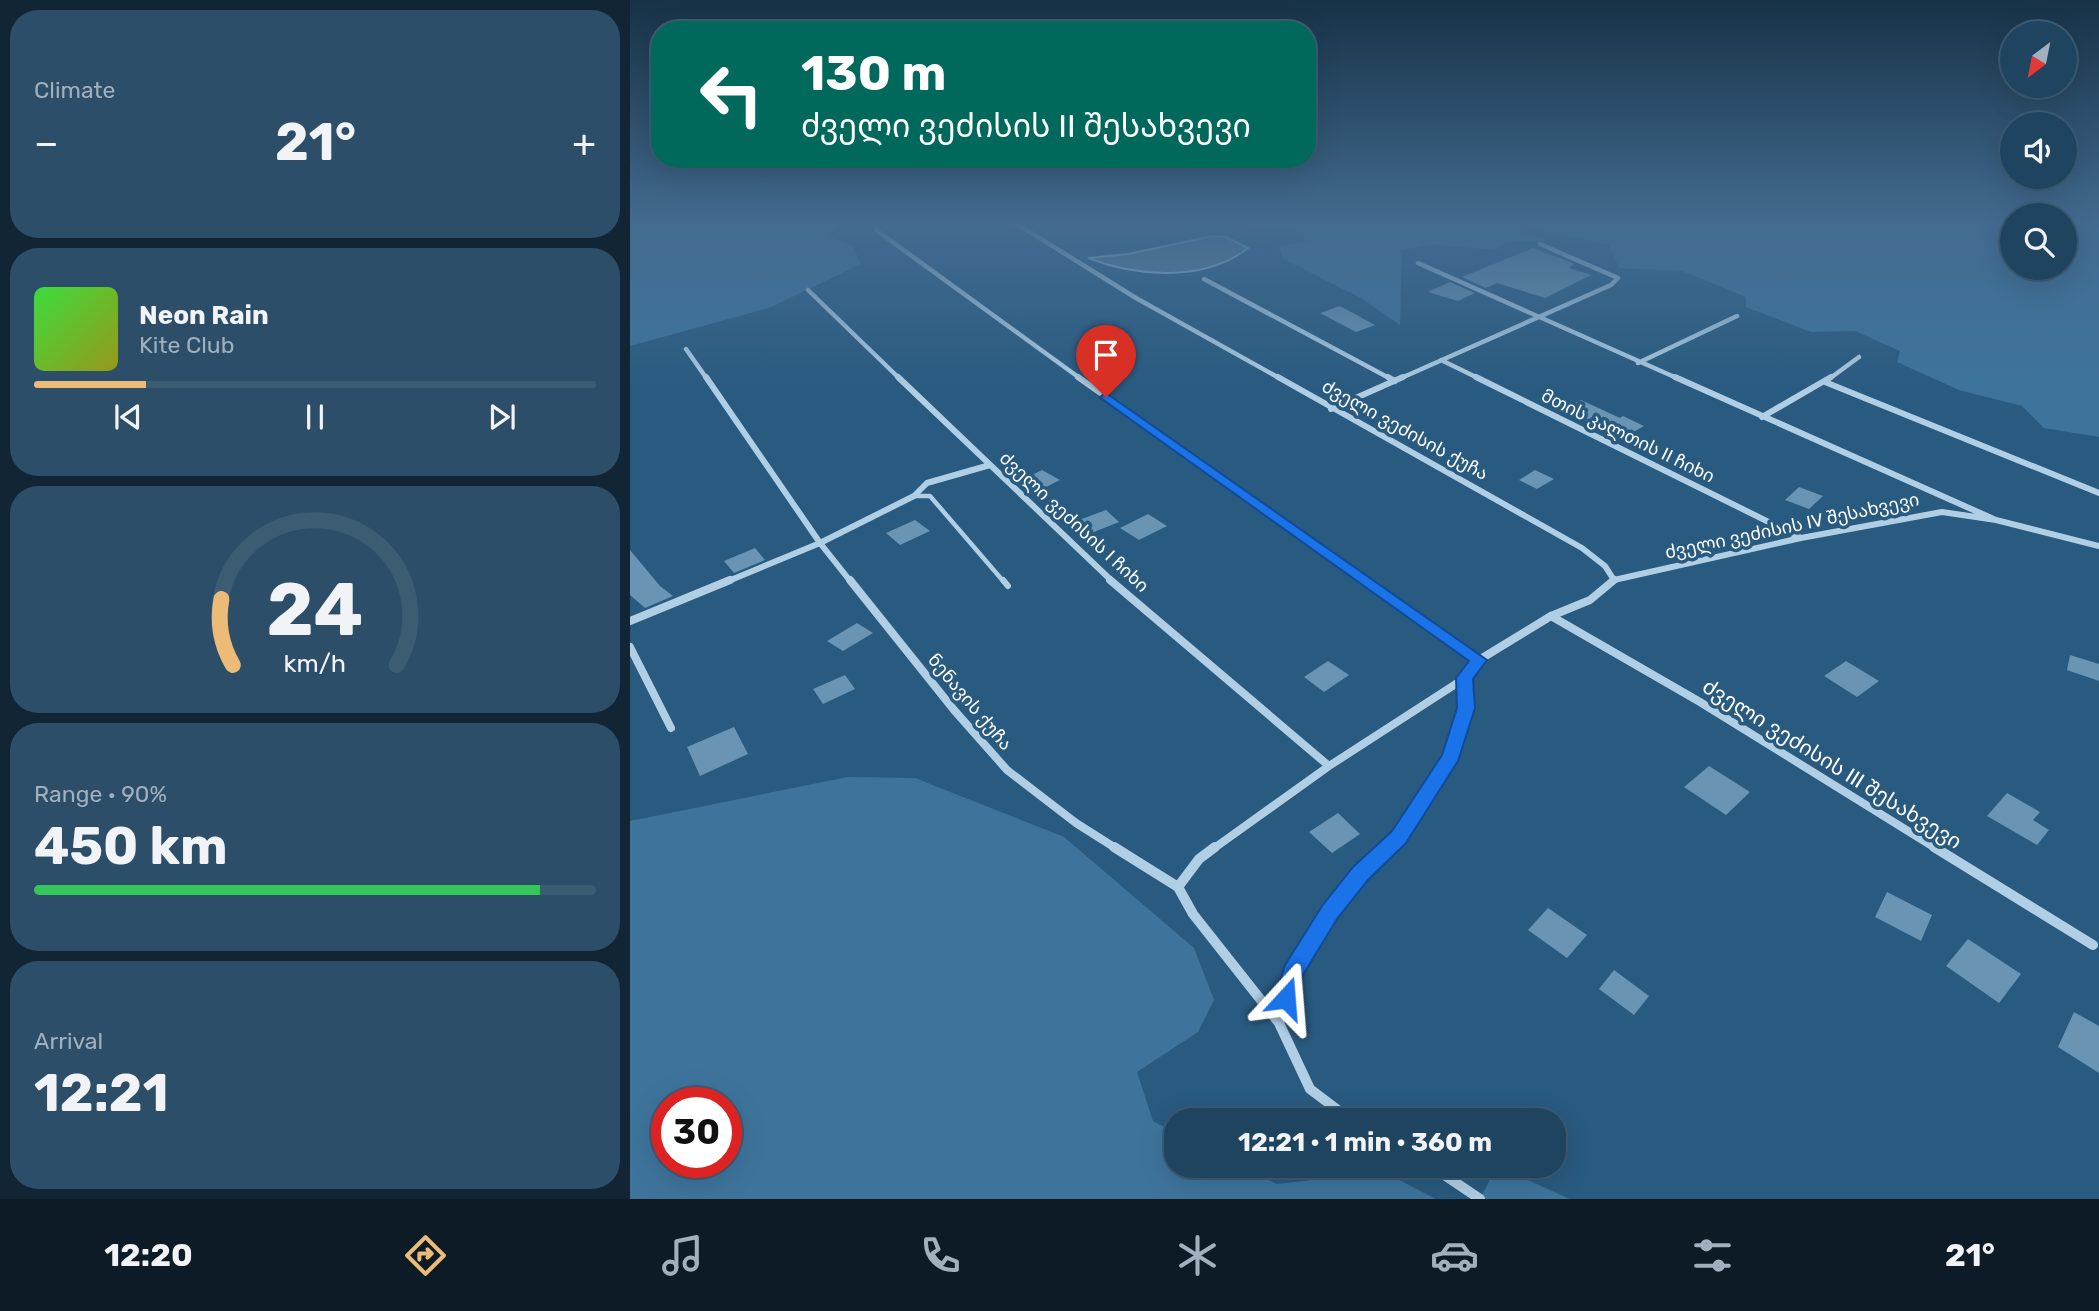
<!DOCTYPE html>
<meta charset="utf-8">
<style>
:root{--surface:#1f445f;--page:#2c4e68;--text:#f1f3f6;--muted:#a1b0bd;--line:#3c5c74;--accent:#ecbb77}
body{margin:0;font-family:Rubik,"Noto Sans Georgian",sans-serif;background:var(--page);color:var(--text);height:100vh;display:flex;flex-direction:column;font-size:26px;white-space:nowrap}
*{box-sizing:border-box;margin:0}
p{font-size:23px;color:var(--muted)}
.icon{flex:none;width:38px;height:38px;fill:none;stroke:currentColor;stroke-width:2;stroke-linecap:round;stroke-linejoin:round}
.map{position:relative;flex:1;overflow:hidden}
.details{display:flex;flex-direction:column;gap:10px;padding:10px;background:#112534;width:630px}
.details>*{flex:none}
.banner{position:absolute;left:21px;top:21px;width:665px;height:147px;border-radius:28px;box-shadow:0 7px 28px #0002,0 0 0 2px var(--line);background:#00695c;color:#fff;overflow:hidden}
.needle{width:46px;rotate:212deg}
.fabs{position:absolute;left:1370px;top:21px;display:grid;gap:14px}
.fabs a{display:grid;place-items:center;width:77px;height:77px;border-radius:50%;background:var(--surface);box-shadow:0 7px 28px #0002,0 0 0 2px var(--line);font-size:35px}
.speed{position:absolute;left:21px;top:1087px;display:flex;gap:14px;font-size:35px;font-weight:700;text-align:center}
.speed>*{display:grid;place-content:center;width:91px;height:91px;border-radius:50%;background:var(--surface);box-shadow:0 7px 28px #0002,0 0 0 2px var(--line);line-height:1}
.speed .limit{border:10px solid #d22;background:#fff;color:#111}
.pin{position:absolute;display:grid;place-items:center;width:60px;height:60px;color:#fff;margin:-72px -30px;border-radius:50% 50% 50% 0;rotate:-45deg;box-shadow:0 0 7px #0007}
.pin .icon{rotate:45deg}
.me{position:absolute;width:77px;margin:-38px;rotate:19deg;stroke-linejoin:round;filter:drop-shadow(0 0 5px #0008)}
.turn{display:flex;align-items:center;gap:24px;height:147px;padding:0 35px;font-size:32px}
.turn .icon{width:91px;height:91px;stroke-width:2.5}
.turn b{display:block;font-size:49px;line-height:60px}
.big{font-size:52px;font-weight:700;line-height:1.1}
.details .widget{flex:1;display:flex;flex-direction:column;justify-content:center;gap:10px;min-width:0;padding:0 24px;border-radius:28px;background:var(--page)}
.details .dial{align-items:center;gap:0}
.dial svg{height:182px;overflow:visible;fill:none;stroke:var(--line);stroke-width:7;stroke-linecap:round;text-anchor:middle}
.dial text{fill:var(--text);stroke:none}
.song{display:flex;align-items:center;gap:21px}
.cover{width:84px;height:84px;border-radius:10px;background:linear-gradient(135deg,hsl(120 70% 55%),hsl(60 70% 35%))}
.played{height:7px;border-radius:4px;background:linear-gradient(90deg,var(--accent) 20%,var(--line) 20%)}
.keys{display:flex;justify-content:space-around;direction:ltr}
.heat{display:flex;justify-content:space-between;align-items:center;font-size:38px;direction:ltr}
.charge{height:10px;border-radius:5px;background:linear-gradient(90deg,#34c759 90%,var(--line) 0)}
.trip{position:absolute;left:534px;top:1108px;width:402px;height:70px;border-radius:28px;background:var(--surface);box-shadow:0 7px 28px #0002,0 0 0 2px var(--line);font-weight:700;line-height:70px;text-align:center}
.dock{display:flex;height:112px;justify-content:space-around;align-items:center;background:#0c1b26;color:var(--muted)}
.dock .icon{width:49px;height:49px}
.dock .selected{color:var(--accent)}
.dock b{font-size:32px;color:var(--text)}
main{display:flex;flex:1;min-height:0}
.map>svg:first-child{display:block}
.green{fill:#3e749c;fill-rule:evenodd}
.water{fill:#60829c;stroke:#a5cbe5;stroke-width:2}
.building{fill:#6994b4}
.lines{fill:none;stroke-linecap:round;stroke-linejoin:round}
.service-far1{stroke:#b0cfe5;stroke-width:4.5}
.service{stroke:#b0cfe5;stroke-width:6}
.minor-far3{stroke:#b0cfe5;stroke-width:4.5}
.minor-far2{stroke:#b0cfe5;stroke-width:6}
.minor-far1{stroke:#b0cfe5;stroke-width:8}
.minor{stroke:#b0cfe5;stroke-width:10}
.route{fill:#1a73e8;stroke:#114b97;stroke-width:2}
.labels{text-anchor:middle;stroke-width:7;stroke-linejoin:round;paint-order:stroke}
.street-label{font-size:18px;fill:#fff;stroke:#295a7f}
.near-street-label{font-size:21px;fill:#fff;stroke:#295a7f}
</style>
<main>
<section class="details">
<div class="widget"><p>Climate</p>
<div class="heat"><a>−</a><b class="big">21°</b><a>+</a></div>
</div>
<div class="widget">
<div class="song"><i class="cover"></i><div><b>Neon Rain</b><p>Kite Club</p></div></div>
<div class="played"></div>
<div class="keys"><svg class="icon" aria-label="previous" viewBox="0 0 24 24"><path d="M18 5L8 12l10 7zM5 5v14"/></svg><svg class="icon" aria-label="pause" viewBox="0 0 24 24"><path d="M8 5v14M16 5v14"/></svg><svg class="icon" aria-label="next" viewBox="0 0 24 24"><path d="M6 5l10 7-10 7zM19 5v14"/></svg></div>
</div>
<div class="widget dial"><svg viewBox="0 0 100 80">
<path d="M14 69A42 42 0 1 1 86 69"/>
<path d="M14 69A42 42 0 0 1 9 40" stroke="#ecbb77"/>
<text x="50" y="56" font-size="32" font-weight="700">24</text>
<text x="50" y="72" font-size="11">km/h</text>
</svg></div>
<div class="widget"><p>Range · 90%</p><b class="big">450 km</b><div class="charge"></div></div>
<div class="widget"><p>Arrival</p><b class="big">12:21</b></div>
</section>
<div class="map">
<svg width="1469" height="1199" viewBox="0 0 1469 1199">
<rect width="100%" height="100%" fill="#295a7f"/>
<path class="green" d="M0,224H208L199,237L223,246L231,264L139,308L0,346Z
M613,224H1382V268H1435V224H1460L1469,228V437L1414,428L1392,406L1329,390L1267,362L1270,351L1225,331L1181,332L1116,307V297L1052,271L989,268L979,245L906,229L890,231L918,241L877,242L865,250L801,244L772,250L770,325L731,298L653,259L649,246L676,241L672,233L649,227Z
M218,777L285,778L434,837L564,948L584,1000L568,1032L507,1072L523,1121L546,1133V1166H611L647,1184L754,1172L806,1199H0V821ZM96,1102V1162H37V1102Z
M867,1166L940,1199H850Z"/>
<path class="water" d="M582,236L596,237L618,248C575,282 507,277 458,258L498,254Z"/>
<path class="building" d="M903,248L944,264L939,268L961,275L915,298L867,283L856,288L832,277Z
M820,282L845,293L828,301L798,292Z
M710,306L745,325L726,332L690,313Z
M951,400L990,418L993,416L1014,426L991,439L932,410Z
M412,470L430,480L404,493L387,483Z
M905,470L924,479L907,489L889,480Z
M1169,487L1193,496L1179,509L1155,500Z
M476,510L489,522L454,536L441,523Z
M518,514L537,526L509,540L490,528Z
M285,520L300,531L270,545L256,533Z
M125,548L135,560L104,573L94,561Z
M0,550L30,586L43,596L15,608L0,595Z
M227,623L243,633L213,651L197,641Z
M1440,655L1469,664V681L1437,670Z
M698,661L719,675L694,692L674,677Z
M1216,661L1249,681L1227,697L1194,676Z
M215,675L225,689L193,704L183,689Z
M104,727L118,754L70,776L57,747Z
M1079,766L1120,792L1096,815L1054,787Z
M1377,793L1410,812L1403,820L1419,830L1407,845L1357,816Z
M708,813L730,834L702,853L679,832Z
M1257,892L1302,915L1291,941L1245,917Z
M918,908L957,935L937,958L898,930Z
M1338,939L1391,974L1369,1003L1316,966Z
M984,970L1019,996L1004,1015L969,989Z
M1444,1012L1469,1026V1073L1428,1047Z"/>
<g class="lines">
<path class="service-far1" d="M284,496H300L374,582"/>
<path class="service" d="M373,580L378,586"/>
<path class="minor-far3" d="M248,224L246,230L451,379
M387,224L506,298L651,379
M788,263L1049,379
M574,279L761,379
M178,290L270,379
M56,349L77,379
M811,360L850,379
M1008,363L1107,316
M769,379L981,285L988,278L910,244
M1199,379L1229,357"/>
<path class="minor-far2" d="M76,377L190,543L221,582
M268,377L483,582
M448,377L738,582
M648,377L952,548L975,566L984,580L982,582
M758,377L765,381
M846,377L1171,538
M1045,377L1366,520
M1195,382L1469,493
M701,409L773,377
M1132,417L1201,377
M984,580L1171,538L1312,512L1366,520L1469,546
M96,582L190,543L284,496L297,483L360,465"/>
<path class="minor-far1" d="M220,580L324,710L377,770L446,823L487,849
M480,580L699,766
M736,580L849,660
M921,616L1070,702L1307,849
M0,621L100,580
M0,647L41,728
M583,849L699,766L835,678L849,660L921,616L960,600L984,580
M757,849C789,817 825,755 835,711C837,701 835,689 835,678"/>
<path class="minor" d="M484,847L548,887L563,914L649,1023
M1304,847L1463,945
M548,887L569,859L585,847
M721,1120L680,1089L649,1023C654,1006 656,987 664,971C686,923 722,883 759,847
M801,1166L850,1199"/>
</g>
<linearGradient id="sky" x2="0" y2="1"><stop stop-color="#173246"/><stop offset="0.57" stop-color="#436b90"/><stop offset="1" stop-color="#436b90" stop-opacity="0"/></linearGradient>
<rect width="1469" height="392" fill="url(#sky)"/>
<path class="route" d="M476,393L857,660L843,679L845,708L828,761L776,843L738,880L707,919L673,975L664,1005L656,1009L647,1005L644,998L655,965L692,906L723,867L762,831L812,755L827,708L826,678L839,661L472,399L470,397Z"/>
<g class="labels">
<g class="street-label">
<text transform="translate(775 430) rotate(29)" y="6">ძველი ვეძისის ქუჩა</text>
<text transform="translate(998 436) rotate(26)" y="6">მთის კალთის II ჩიხი</text>
<text transform="translate(444 522) rotate(43)" y="6">ძველი ვეძისის I ჩიხი</text>
<text transform="translate(1162 526) rotate(-12)" y="6">ძველი ვეძისის IV შესახვევი</text>
<text transform="translate(340 702) rotate(50)" y="6">ნენავის ქუჩა</text>
</g>
<g class="near-street-label">
<text transform="translate(1202 764) rotate(32)" y="7">ძველი ვეძისის III შესახვევი</text>
</g>
</g>
</svg>
<div class="fabs">
<a><svg class="needle" viewBox="-14 -14 28 28"><path d="M0-13l5 13h-10z" fill="#e53935"/><path d="M0 13l5-13h-10z" fill="#a1b0bd"/></svg></a>
<a><svg class="icon" aria-label="sound" viewBox="0 0 24 24"><path d="M4 9h4l5-4v14l-5-4H4zM17 9q2 3 0 6"/></svg></a>
<a><svg class="icon" aria-label="search" viewBox="0 0 24 24"><circle cx="10" cy="10" r="6"/><path d="M15 15l6 6"/></svg></a>
</div>
<div class="speed"><div class="limit">30</div></div>
<div class="pin" style="left:476px;top:397px;background:#d93025"><svg class="icon" aria-label="arrive" viewBox="0 0 24 24"><path d="M6 21V4h12l-3 4 3 4H6"/></svg></div>
<svg class="me" style="left:656px;top:998px" viewBox="-20 -20 40 40"><path d="M0-17L14 15 0 8-14 15z" fill="#1a73e8" stroke="#fff" stroke-width="4"/></svg>
<div class="trip">12:21 · 1 min · 360 m</div>
<div class="banner">
<div class="turn"><svg class="icon" aria-label="left" viewBox="0 0 24 24"><path d="M17 20v-9H6M10 6l-5 5 5 5"/></svg><div><b>130 m</b>ძველი ვეძისის II შესახვევი</div></div>
</div>
</div>
</main>
<nav class="dock">
<b>12:20</b>
<svg class="icon selected" aria-label="directions" viewBox="0 0 24 24"><path d="M12 3l9 9-9 9-9-9zM9 14v-3h6M13 9l2 2-2 2"/></svg>
<svg class="icon" aria-label="music" viewBox="0 0 24 24"><path d="M9 18V5l10-2v13"/><circle cx="6" cy="18" r="3"/><circle cx="16" cy="16" r="3"/></svg>
<svg class="icon" aria-label="phone" viewBox="0 0 24 24"><path d="M5 4h4l2 5-3 2q2 4 5 5l2-3 5 2v4C11 20 4 13 5 4z"/></svg>
<svg class="icon" aria-label="climate" viewBox="0 0 24 24"><path d="M12 3v18M4 7l16 10M4 17L20 7"/></svg>
<svg class="icon" aria-label="car" viewBox="0 0 24 24"><path d="M5 17H2v-5l4-1 3-4h7l3 4 3 1v5h-3M9 17h6M6 11h13"/><circle cx="7" cy="17" r="2"/><circle cx="17" cy="17" r="2"/></svg>
<svg class="icon" aria-label="filters" viewBox="0 0 24 24"><path d="M4 7h16M4 17h16"/><circle cx="9" cy="7" r="2"/><circle cx="15" cy="17" r="2"/></svg>
<b>21°</b>
</nav>
